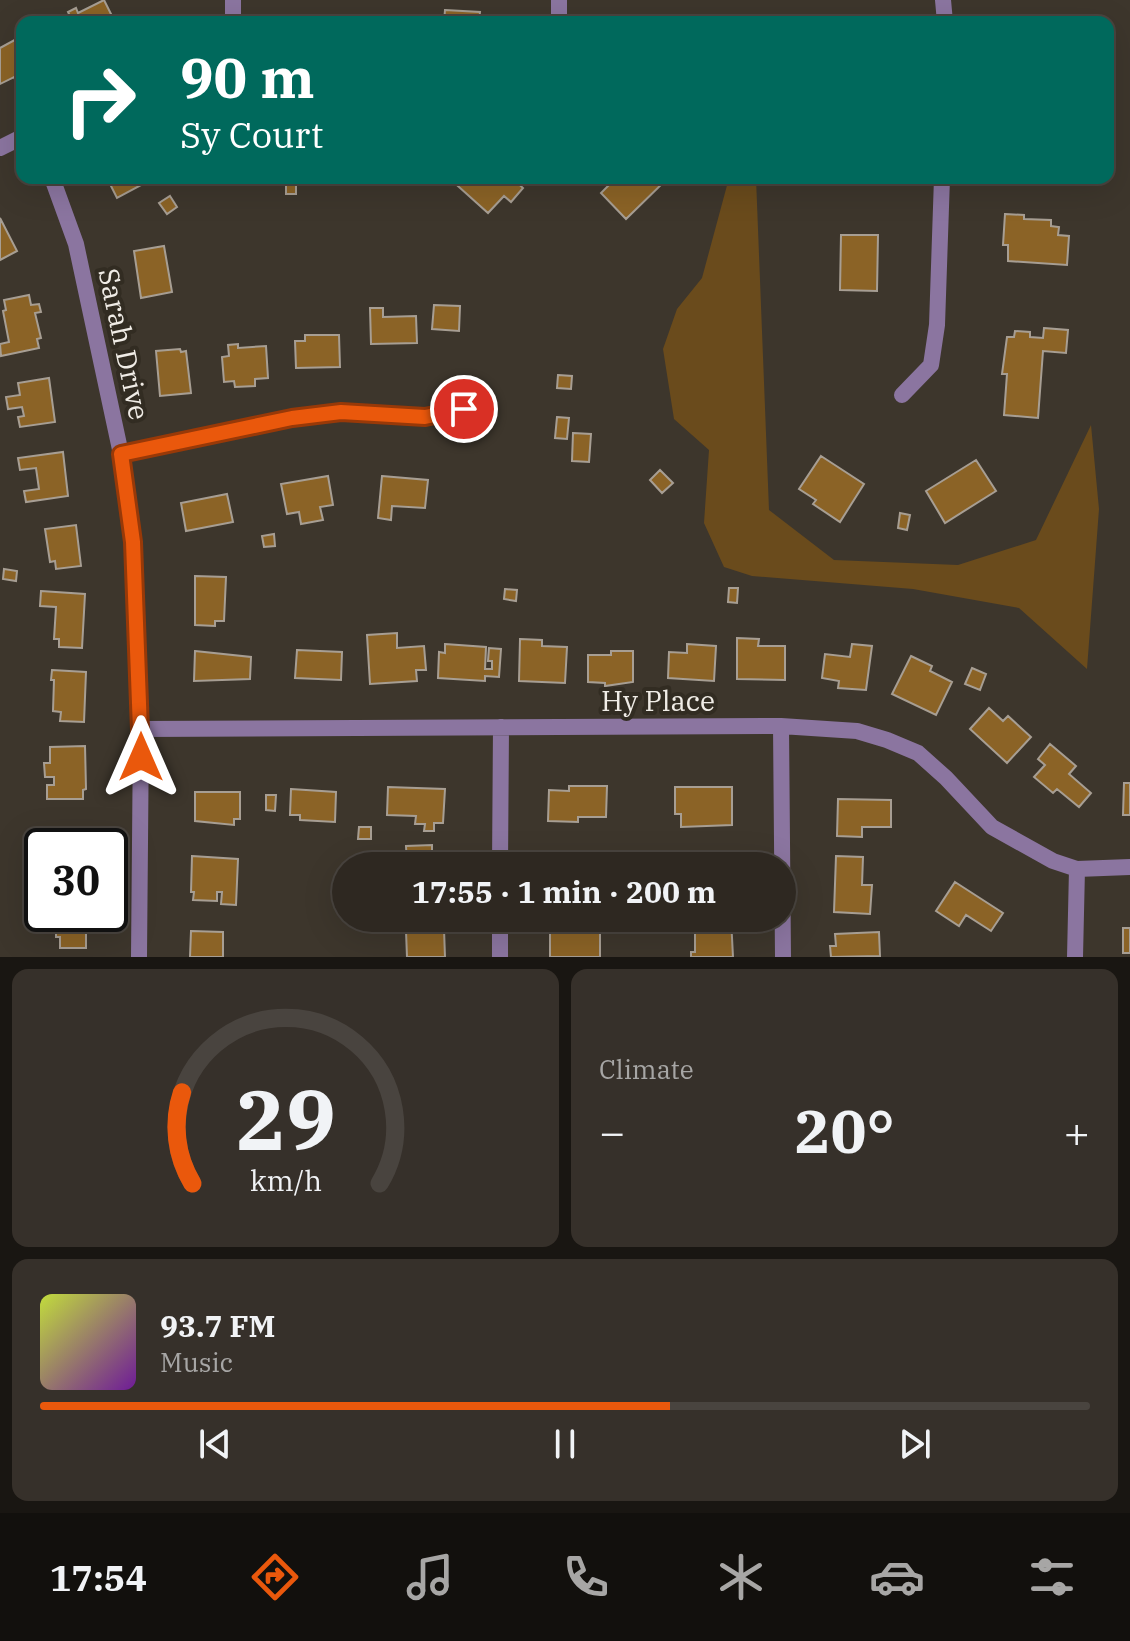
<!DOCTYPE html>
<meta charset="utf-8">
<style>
:root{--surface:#2e2821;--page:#36302a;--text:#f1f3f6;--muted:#a7a6a5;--line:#49443f;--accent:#ea580c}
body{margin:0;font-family:"IBM Plex Serif",serif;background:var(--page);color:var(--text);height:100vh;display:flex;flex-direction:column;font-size:30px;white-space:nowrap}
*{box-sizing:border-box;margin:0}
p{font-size:26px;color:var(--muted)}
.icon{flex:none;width:44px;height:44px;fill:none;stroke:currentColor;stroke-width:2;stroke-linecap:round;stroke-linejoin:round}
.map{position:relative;height:957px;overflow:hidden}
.details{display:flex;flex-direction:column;gap:12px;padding:12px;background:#191612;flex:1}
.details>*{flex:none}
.guide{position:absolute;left:16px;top:16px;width:1098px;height:168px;border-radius:16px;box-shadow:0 8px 32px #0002,0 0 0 2px var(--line);background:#00695c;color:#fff;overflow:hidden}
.speed{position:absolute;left:24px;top:828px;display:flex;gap:16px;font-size:40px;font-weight:700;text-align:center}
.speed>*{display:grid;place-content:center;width:104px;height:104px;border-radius:50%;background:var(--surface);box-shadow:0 8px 32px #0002,0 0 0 2px var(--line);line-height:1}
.speed .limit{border:4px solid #111;border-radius:12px;background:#fff;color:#111}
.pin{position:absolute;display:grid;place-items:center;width:68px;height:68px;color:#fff;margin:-34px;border:4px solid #fff;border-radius:50%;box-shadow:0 2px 8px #0007}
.me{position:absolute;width:88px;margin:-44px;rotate:0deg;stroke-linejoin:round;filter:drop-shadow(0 0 6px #0008)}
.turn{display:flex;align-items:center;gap:28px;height:168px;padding:0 32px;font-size:36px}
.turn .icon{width:104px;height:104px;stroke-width:2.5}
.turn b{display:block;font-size:56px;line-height:68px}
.big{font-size:60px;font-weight:700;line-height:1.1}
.details .widget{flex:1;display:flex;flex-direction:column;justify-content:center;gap:12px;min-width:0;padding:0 28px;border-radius:16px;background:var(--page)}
.details .dial{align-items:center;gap:0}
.dial svg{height:208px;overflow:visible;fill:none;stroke:var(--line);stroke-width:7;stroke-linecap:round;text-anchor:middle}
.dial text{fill:var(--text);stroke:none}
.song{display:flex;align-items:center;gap:24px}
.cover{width:96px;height:96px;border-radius:12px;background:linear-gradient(135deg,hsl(70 70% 55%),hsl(280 70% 35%))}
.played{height:8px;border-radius:4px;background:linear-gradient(90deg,var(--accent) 60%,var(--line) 60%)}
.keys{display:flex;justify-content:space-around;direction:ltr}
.heat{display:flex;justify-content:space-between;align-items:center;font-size:44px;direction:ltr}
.details .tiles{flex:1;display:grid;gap:12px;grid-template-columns:1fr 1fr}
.widget:last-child{grid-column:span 2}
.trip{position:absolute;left:332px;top:852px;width:464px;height:80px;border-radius:40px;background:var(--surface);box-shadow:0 8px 32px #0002,0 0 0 2px var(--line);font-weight:700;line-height:80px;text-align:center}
.tab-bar{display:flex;height:128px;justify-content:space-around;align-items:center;background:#12100d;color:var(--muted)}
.tab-bar .icon{width:56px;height:56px}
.tab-bar .on{color:var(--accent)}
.tab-bar b{font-size:36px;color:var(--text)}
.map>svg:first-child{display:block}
.green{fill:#6a4b1c}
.building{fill:#8b6326;stroke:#a79e93;stroke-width:2}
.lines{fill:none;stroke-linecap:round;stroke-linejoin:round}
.street{stroke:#8b75a0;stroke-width:16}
.route-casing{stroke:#983908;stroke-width:20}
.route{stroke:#ea580c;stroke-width:14}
.labels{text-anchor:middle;stroke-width:8;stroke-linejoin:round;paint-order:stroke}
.street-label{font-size:28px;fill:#f0ece6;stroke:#322c22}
</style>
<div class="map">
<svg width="1130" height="957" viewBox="0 0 1130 957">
<rect width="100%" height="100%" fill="#3d362c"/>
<path class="green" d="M729,178H756L769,510L834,560L958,565L1036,540L1091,425L1099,509L1087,669L1019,608L913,589L752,576L724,567L704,523L709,450L674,419L663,349L677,309L702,278Z"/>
<path class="building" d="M104,0L115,22L60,21L70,16L68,12L76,8L78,13Z
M445,10L480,12L479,22H444Z
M22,36V81L17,84L14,77L0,84V48Z
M107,178H141L145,183L117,198Z
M449,178H512L523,188L511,202L504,196L488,213Z
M616,178H666L667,179L626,219L601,193Z
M286,179H296V194H286Z
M170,196L177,207L167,214L159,203Z
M1005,214L1024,215V219L1051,220V226L1059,227L1058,235L1069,236L1067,265L1008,261V245H1003Z
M0,218L17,251L0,260Z
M841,235H878L877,291L840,290Z
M164,246L172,292L141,298L134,251Z
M29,295L31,305L39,304L41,312L35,313L41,338L37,339L39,348L1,356L0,344L9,342L3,311L6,310L4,300Z
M434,305L460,306L459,331L432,329Z
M370,308H383V317L416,316L417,343L371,344Z
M1044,328L1068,330L1066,353L1043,351L1038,418L1004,415L1007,374H1002L1007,337H1014L1015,331L1030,332V337L1043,338Z
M305,335H339L340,367L296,368L295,341H305Z
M238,344V348L266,346L268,378L255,379V386L235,387L234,381L224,382L222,357L229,356L228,345Z
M180,349L181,352L186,351L191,393L160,396L156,351Z
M558,375L572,376L571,389L557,388Z
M49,378L55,422L20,427L18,417L24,416L22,407L8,409L6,397L20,395L18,383Z
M557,417L569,418L567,439L555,438Z
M573,433L591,434L589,462L572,461Z
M63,452L68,496L26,502L24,491L39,489L36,468L20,470L18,458Z
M821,456L864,484L840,522L813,504L816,500L799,489Z
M976,460L996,491L945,523L926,491Z
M660,470L673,483L662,493L650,480Z
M328,476L333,505L320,507L323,520L301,524L299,512L287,514L281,484Z
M382,476L428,480L425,508L392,506L391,520L378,518Z
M227,494L233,522L186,531L181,503Z
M900,513L910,515L907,530L898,528Z
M76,525L81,566L56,569L55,561L50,562L45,529Z
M274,534L275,546L264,547L262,536Z
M4,569L17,571L16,581L3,579Z
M195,576L226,577L224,621H215V626L195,625Z
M729,588H738L737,603L728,602Z
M505,589L517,590L516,601L504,599Z
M41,591L85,594L82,648L59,647V639H54L56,607L40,606Z
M397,633V648L424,646L426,670H416L417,681L370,684L367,635Z
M737,638L759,639L758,646H785V680L737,679Z
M520,639L542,640V646L567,647L565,683L519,681Z
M445,644L486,647L485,669H492V661H488L489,648L501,649L499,677L485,676V681L438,678L439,652L445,653Z
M687,644L716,646L714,681L668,678L669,652L687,653Z
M852,644L872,646L866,690L838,688L839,681L822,678L825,654L850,657Z
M297,650L342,652L341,680L295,678Z
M195,651L251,657L250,679L194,681Z
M611,651H633V682L605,686V683L588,682V655H611Z
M911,656L932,666L930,671L952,682L936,715L892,694Z
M972,668L986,674L980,690L965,684Z
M52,670L86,672L84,722L60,721L61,712L53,711L54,680H51Z
M989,708L1003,721L1008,716L1031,737L1007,763L970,729Z
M1050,744L1076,766L1069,774L1091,793L1079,807L1057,789L1053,793L1034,777L1045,765L1038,759Z
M85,746L86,789L83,790V799H47V785H54V777H45L44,763H50V747Z
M1124,783H1130V815H1123Z
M569,786H607L606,817H578V822L548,821L549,790L569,791Z
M388,787L445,789L443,823H434V831H424L425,824H415L416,816L387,815Z
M675,787H732V825L681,827V814H675Z
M291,789L336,792L335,822L300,820V815H290Z
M195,792H240V819H234V825L195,821Z
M266,795H276L275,811L266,810Z
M838,799L891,800V827H862V837L837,836Z
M359,827H371V839H358Z
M56,829L87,830V846H44L45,838H55Z
M432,845V858L441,861L442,866H407L406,846Z
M192,856L238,859L236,905L221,904L222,892H217V901L193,900L194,892H191Z
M836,856L863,857L862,885H872L870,914L834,912Z
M694,861H733V866H694Z
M550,862L579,863V866H550Z
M955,882L1003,913L991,931L966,915L959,926L936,911Z
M56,914H86V948H60V937H56Z
M559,918H578V929H600V957H550V930L559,929Z
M710,918H731L733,957H691V952H695V927H710Z
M1123,928H1130V953H1123Z
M444,929L445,957H407L406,931Z
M191,931L223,932V957H190Z
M879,932L880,956L831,957L830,946H836L835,934Z"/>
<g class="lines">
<path class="street" d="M943,0L945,22
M233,22V0
M559,22V0
M0,148L22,137
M52,178L76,244L121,454L133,542L141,729L139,957
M902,395L931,365L937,325L942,178
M121,454L292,418L341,412L425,417L464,409
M781,726L783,957
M141,729L781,726L857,731L887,740L918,753L946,778L992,827L1053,861L1077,869L1130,867
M500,866L501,727
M500,957V918
M1075,957L1077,869"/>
</g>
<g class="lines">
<defs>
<path id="route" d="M141,757L133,542L121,454L292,418L341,412L425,417L464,409"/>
</defs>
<use href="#route" class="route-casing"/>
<use href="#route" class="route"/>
</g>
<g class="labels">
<g class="street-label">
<text transform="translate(124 344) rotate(78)" y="10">Sarah Drive</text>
<text x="658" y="711">Hy Place</text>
</g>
</g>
</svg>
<div class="speed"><div class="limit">30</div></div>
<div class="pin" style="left:464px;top:409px;background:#d93025"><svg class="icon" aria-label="arrive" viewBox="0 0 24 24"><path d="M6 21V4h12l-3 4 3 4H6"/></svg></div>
<svg class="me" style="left:141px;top:757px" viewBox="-20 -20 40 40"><path d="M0-17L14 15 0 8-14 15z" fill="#ea580c" stroke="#fff" stroke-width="4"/></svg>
<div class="trip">17:55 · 1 min · 200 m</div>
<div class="guide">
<div class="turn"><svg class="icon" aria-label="right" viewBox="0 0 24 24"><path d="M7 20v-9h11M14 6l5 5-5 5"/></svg><div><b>90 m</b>Sy Court</div></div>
</div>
</div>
<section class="details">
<div class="tiles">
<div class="widget dial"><svg viewBox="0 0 100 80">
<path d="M14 69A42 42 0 1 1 86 69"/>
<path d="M14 69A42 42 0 0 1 10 34" stroke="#ea580c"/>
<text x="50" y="56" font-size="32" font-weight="700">29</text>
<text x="50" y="72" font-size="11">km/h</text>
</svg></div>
<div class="widget"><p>Climate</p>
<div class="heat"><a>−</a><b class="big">20°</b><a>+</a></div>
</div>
<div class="widget">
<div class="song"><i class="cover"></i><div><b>93.7 FM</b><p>Music</p></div></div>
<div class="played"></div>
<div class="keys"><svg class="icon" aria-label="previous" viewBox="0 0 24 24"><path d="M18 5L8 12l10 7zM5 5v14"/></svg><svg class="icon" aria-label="pause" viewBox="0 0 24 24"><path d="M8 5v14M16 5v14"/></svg><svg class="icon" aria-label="next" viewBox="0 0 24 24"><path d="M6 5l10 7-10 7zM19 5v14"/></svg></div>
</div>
</div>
</section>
<nav class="tab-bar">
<b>17:54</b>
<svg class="icon on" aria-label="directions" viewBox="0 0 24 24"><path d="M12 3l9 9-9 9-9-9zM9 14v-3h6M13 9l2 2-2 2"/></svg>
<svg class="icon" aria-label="music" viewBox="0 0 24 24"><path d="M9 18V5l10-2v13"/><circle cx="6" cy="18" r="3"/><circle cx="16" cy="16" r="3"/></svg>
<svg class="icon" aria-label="phone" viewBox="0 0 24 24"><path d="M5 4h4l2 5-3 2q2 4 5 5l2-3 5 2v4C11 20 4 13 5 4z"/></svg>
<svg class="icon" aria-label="climate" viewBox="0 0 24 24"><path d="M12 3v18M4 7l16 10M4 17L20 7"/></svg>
<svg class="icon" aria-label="car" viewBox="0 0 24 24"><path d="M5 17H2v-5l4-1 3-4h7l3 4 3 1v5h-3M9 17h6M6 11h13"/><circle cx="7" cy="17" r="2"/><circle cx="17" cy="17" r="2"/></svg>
<svg class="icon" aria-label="filters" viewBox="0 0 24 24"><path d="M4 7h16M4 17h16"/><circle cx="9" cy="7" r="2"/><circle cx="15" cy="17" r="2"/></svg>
</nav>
